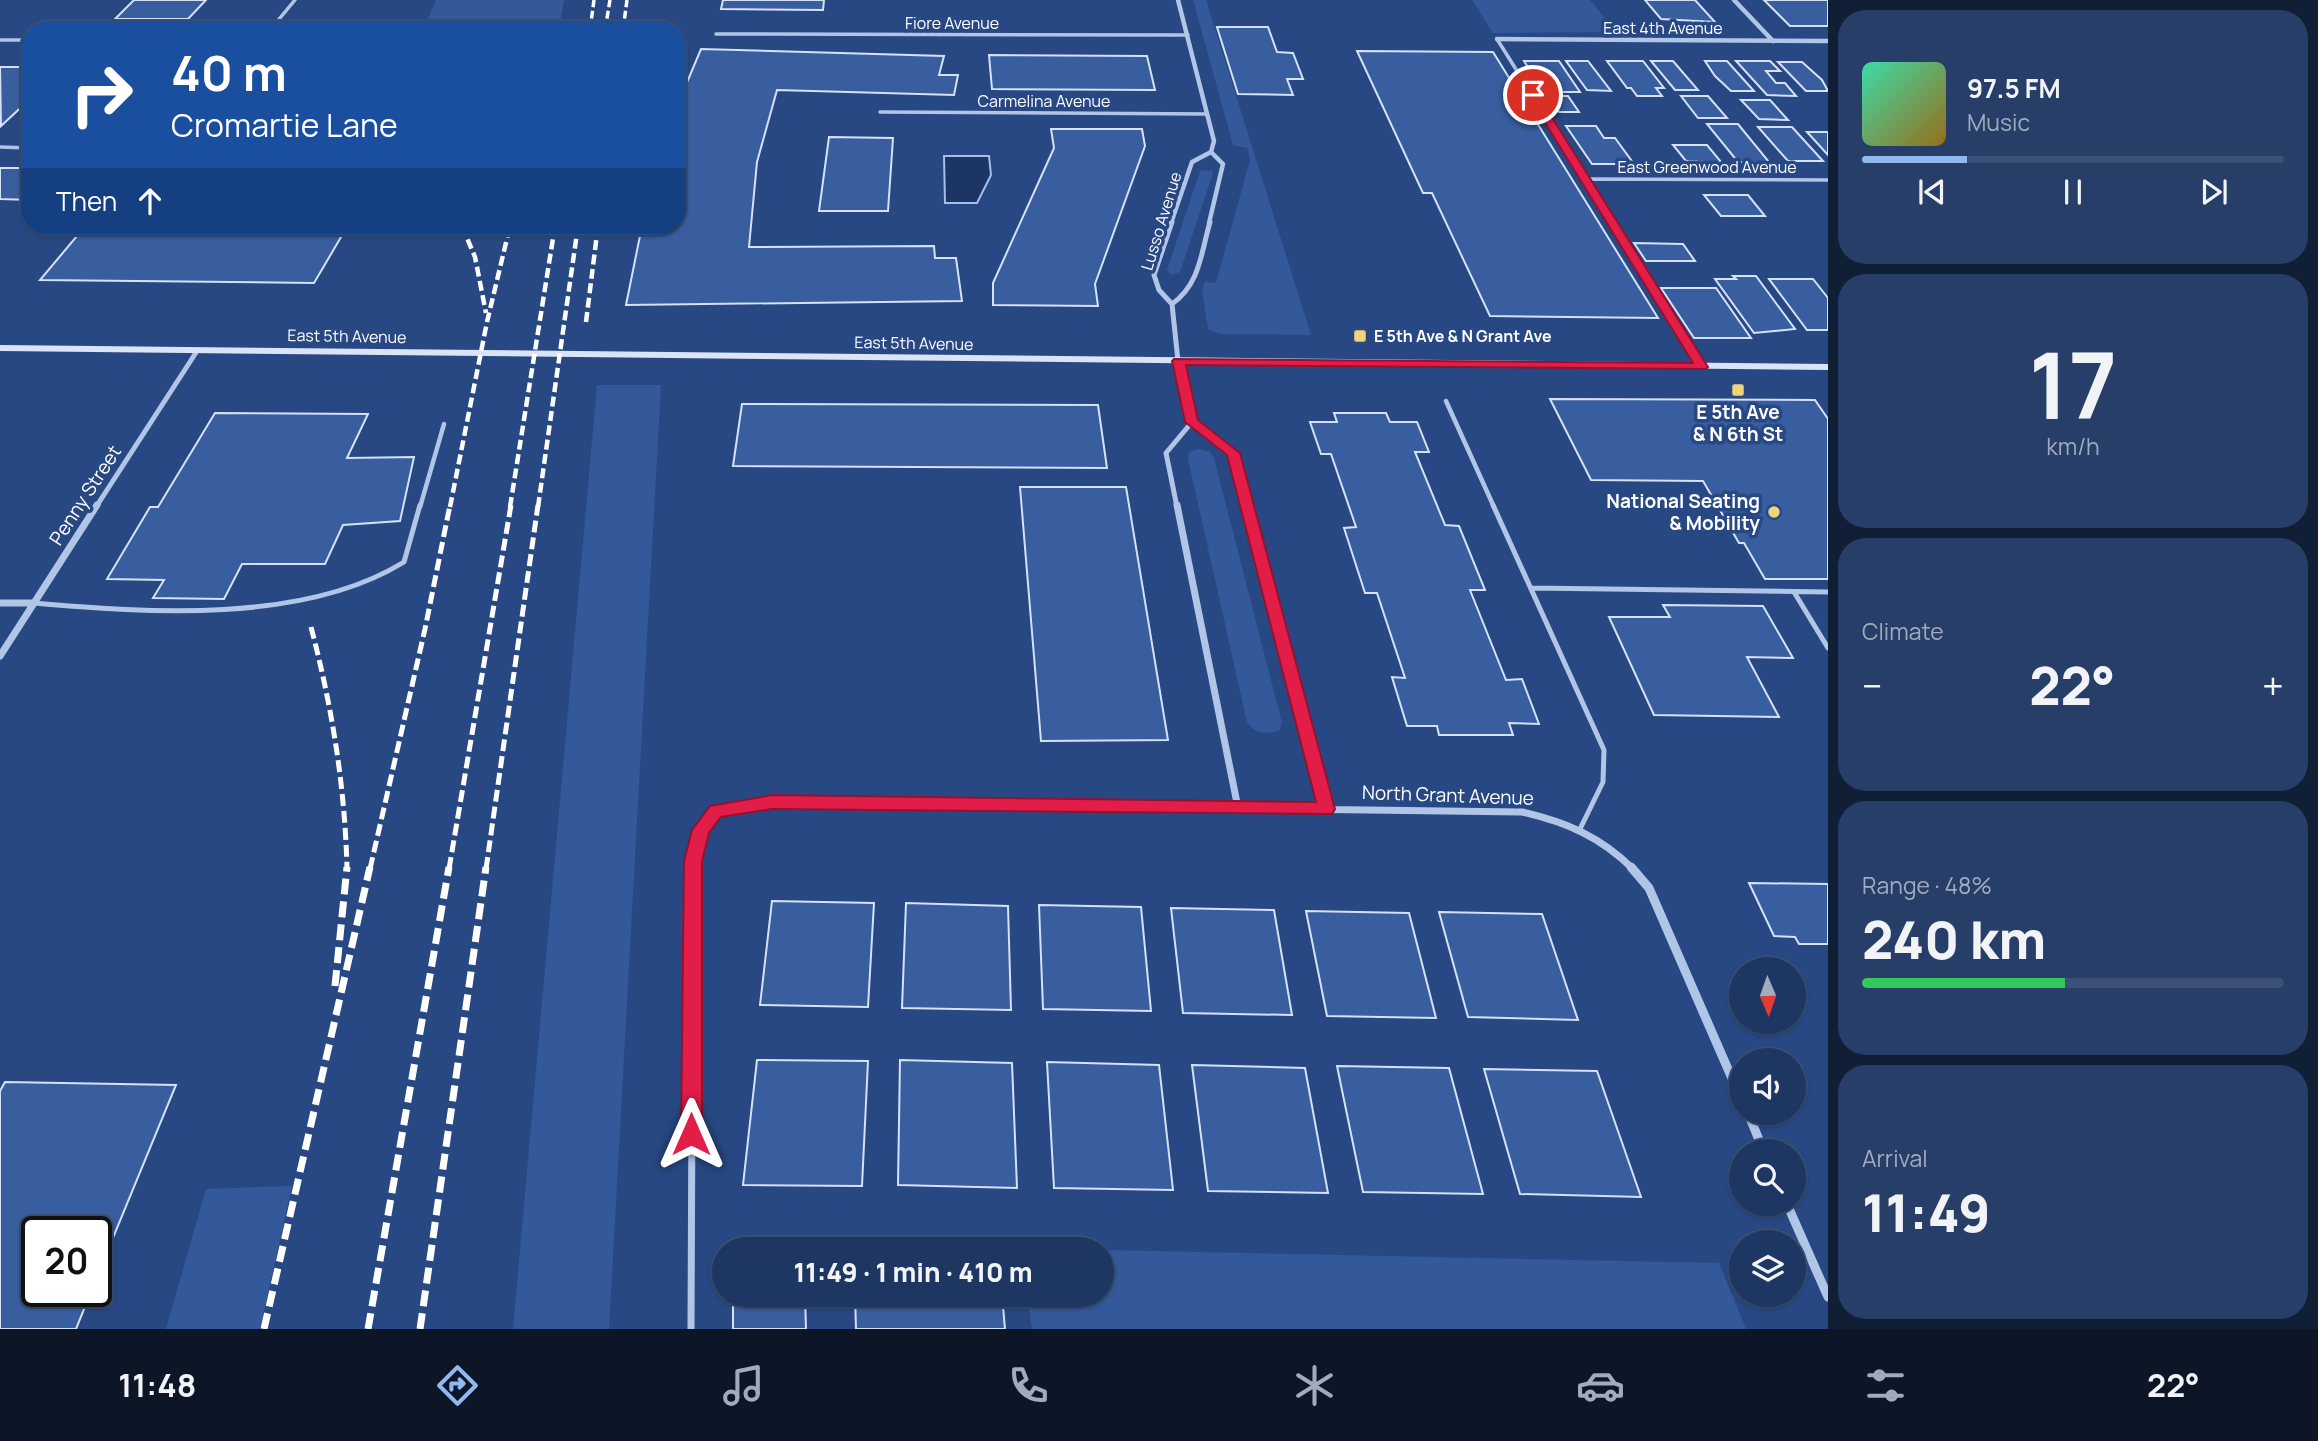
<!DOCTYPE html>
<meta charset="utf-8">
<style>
:root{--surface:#1e3662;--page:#263e68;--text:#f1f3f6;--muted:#a1abbe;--line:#3c5077;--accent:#90b9f0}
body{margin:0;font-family:Manrope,sans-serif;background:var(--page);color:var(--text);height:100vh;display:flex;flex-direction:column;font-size:26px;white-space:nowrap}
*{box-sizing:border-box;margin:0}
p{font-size:23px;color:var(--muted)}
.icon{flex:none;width:38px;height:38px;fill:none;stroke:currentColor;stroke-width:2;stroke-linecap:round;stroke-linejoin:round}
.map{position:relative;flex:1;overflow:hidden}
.sheet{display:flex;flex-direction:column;gap:10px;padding:10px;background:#101e36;width:490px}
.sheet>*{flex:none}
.guide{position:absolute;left:21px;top:21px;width:665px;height:214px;border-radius:28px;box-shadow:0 2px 5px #0004,0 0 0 2px var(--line);background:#1a4fa0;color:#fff;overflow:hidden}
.needle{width:46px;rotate:178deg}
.tools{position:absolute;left:1729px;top:957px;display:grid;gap:14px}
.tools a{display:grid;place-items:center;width:77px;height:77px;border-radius:50%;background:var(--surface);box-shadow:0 2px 5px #0004,0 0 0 2px var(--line);font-size:35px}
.speed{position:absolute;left:21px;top:1216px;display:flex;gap:14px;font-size:35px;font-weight:700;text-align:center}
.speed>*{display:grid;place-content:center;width:91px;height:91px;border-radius:50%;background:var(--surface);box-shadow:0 2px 5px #0004,0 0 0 2px var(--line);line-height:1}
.speed .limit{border:4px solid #111;border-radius:10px;background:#fff;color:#111}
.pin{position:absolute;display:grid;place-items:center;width:60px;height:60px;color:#fff;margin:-30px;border:4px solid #fff;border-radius:50%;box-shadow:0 2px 7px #0007}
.me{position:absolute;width:77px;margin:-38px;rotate:0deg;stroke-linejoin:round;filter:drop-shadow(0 0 5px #0008)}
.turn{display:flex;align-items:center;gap:24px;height:147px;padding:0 35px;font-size:32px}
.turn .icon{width:91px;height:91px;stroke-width:2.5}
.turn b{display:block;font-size:49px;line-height:60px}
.then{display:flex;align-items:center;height:66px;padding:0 35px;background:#0003;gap:14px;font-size:26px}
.big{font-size:52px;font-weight:800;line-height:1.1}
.sheet .widget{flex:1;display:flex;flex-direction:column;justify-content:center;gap:10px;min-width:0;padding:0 24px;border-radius:28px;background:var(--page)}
.sheet .dial{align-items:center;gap:0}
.dial b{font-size:91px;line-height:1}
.song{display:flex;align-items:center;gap:21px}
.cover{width:84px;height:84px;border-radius:10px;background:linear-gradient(135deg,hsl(160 70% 55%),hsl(40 70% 35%))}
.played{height:7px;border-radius:4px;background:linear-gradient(90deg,var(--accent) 25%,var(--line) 25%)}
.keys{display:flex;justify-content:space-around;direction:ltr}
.heat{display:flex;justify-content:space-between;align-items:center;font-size:38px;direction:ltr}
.charge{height:10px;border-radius:5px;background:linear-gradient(90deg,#34c759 48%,var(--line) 0)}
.trip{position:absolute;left:712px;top:1237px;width:402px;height:70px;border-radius:35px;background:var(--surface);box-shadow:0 2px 5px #0004,0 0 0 2px var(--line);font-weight:800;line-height:70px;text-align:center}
.dock{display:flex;height:112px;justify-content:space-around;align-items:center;background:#0c1627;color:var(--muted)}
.dock .icon{width:49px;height:49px}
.dock .current{color:var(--accent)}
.dock b{font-size:32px;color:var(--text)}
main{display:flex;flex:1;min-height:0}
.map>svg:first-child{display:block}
.green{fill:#33599a}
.water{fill:#1c3564;stroke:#a6bfe7;stroke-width:2}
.building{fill:#395e9f;stroke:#d5e1f5;stroke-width:2}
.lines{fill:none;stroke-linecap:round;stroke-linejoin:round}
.service-far3{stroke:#b1c5e7;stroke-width:3.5}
.service-far2{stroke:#b1c5e7;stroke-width:4.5}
.service-far1{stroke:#b1c5e7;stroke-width:5}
.service{stroke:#b1c5e7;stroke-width:7}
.minor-far3{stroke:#b1c5e7;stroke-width:4.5}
.minor-far2{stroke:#b1c5e7;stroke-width:5}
.minor-far1{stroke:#b1c5e7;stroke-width:7}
.minor{stroke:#b1c5e7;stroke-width:9}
.secondary{fill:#dbe4f6;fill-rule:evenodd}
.rail-far3{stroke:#fff;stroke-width:3.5;stroke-dasharray:8 3.5;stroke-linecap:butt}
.rail-far2{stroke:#fff;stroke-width:4.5;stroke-dasharray:10 4.5;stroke-linecap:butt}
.rail-far1{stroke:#fff;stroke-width:5;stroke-dasharray:12 5;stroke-linecap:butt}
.rail{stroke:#fff;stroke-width:7;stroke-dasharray:16 7;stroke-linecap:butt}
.route{fill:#e11d48;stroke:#92132f;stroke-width:2}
.poi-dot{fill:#eed578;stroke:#284883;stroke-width:2.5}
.labels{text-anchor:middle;stroke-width:7;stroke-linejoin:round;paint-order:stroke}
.far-street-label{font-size:16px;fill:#fff;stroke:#284883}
.far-poi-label{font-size:16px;font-weight:bold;fill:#fff;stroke:#284883;text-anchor:start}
.poi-label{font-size:19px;font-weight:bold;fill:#fff;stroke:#284883}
.street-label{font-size:19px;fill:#fff;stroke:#284883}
</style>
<main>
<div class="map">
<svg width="1828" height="1329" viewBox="0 0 1828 1329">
<rect width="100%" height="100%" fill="#284883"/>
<path class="green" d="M436,0H564L559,30H423Z
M1193,0H1206L1311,335L1220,334L1208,329L1202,289L1205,282L1216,283L1250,160L1248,148L1233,145Z
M1472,0H1590L1616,32L1493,33Z
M1203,170L1212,171L1213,173L1180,272L1171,275L1167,270L1200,171Z
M597,385H661L609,1329H513Z
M1199,449L1210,452L1214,458L1282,723L1279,731C1265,734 1255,734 1247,722L1188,459L1189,452Z
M292,1186L260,1329H166L206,1189Z
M1103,1250L1719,1263L1746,1329H1032L1027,1295H1102Z"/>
<path class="water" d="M944,156H989L991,175L977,203H945Z"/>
<path class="building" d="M134,0H206L188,19H115Z
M723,0H824L823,10L721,9Z
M1645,0H1695L1715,22L1661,19Z
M1764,0H1828V26H1790Z
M1217,27H1268L1277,52L1293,53L1303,79H1287L1293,95L1238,94Z
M701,49L944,56L939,75H958L954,95L777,90L757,162L749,247L934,246L935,258H956L962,301L626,305L642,226H677V106Z
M1357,51L1493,52L1658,318L1490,316L1432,193H1423Z
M989,55L1147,56L1155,90L992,89Z
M1524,61H1559L1580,92H1554L1551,87H1540Z
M1566,61H1588L1611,91L1587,90Z
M1607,61H1643L1664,88H1656L1662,96H1637L1631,88H1627Z
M1651,61H1673L1698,90H1675Z
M1705,61H1727L1754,91H1731L1715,76Z
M1736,61H1770L1780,71H1766L1776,83H1785L1796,96L1767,95Z
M1778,62H1802L1822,80L1828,91H1806Z
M0,67H30V99L1,126Z
M1549,96H1568L1579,112H1559Z
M1681,96H1708L1727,118H1698Z
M1741,100H1770L1788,120L1759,119Z
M1707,124H1738L1769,162H1738Z
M1566,126H1596L1604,138H1615L1634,164H1592Z
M1758,127H1792L1823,161H1788Z
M1051,129H1142L1145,146L1095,284L1098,306L993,305V283L1054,148Z
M1807,132H1828V155Z
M829,137L893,138L888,211H819Z
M1673,145H1707L1722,163L1686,161Z
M0,168H30V200L0,199Z
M1704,195H1748L1765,216H1721Z
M82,230L344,232L314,283L40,280Z
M1634,243L1683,244L1695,261H1646Z
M1733,276H1756L1795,329L1754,333L1715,279H1736Z
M1769,279H1813L1828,298V330H1807Z
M1661,288H1716L1751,338H1694Z
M1550,399L1815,400L1828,419V579H1765L1744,543H1739L1703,481L1591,480Z
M742,404L1098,405L1107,468L733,466Z
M215,413L368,414L347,458L414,457L400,521L343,525L325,564H242L224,599L153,598L164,580L107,579L150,507H158Z
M1334,413H1386L1390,422H1417L1429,452H1415L1445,525L1459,526L1485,590H1470L1506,680L1522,679L1539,724L1509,723L1513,735H1439L1437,726H1407L1392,677L1405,678L1377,593H1365L1344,528L1356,527L1331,454H1321L1310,422H1337Z
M1020,487H1126L1168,740L1041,741Z
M1663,605L1763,606L1793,658L1747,657L1779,717L1654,715L1609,617H1670Z
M1749,883L1828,884V944H1799L1795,937L1774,936Z
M772,901L874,903L868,1007L760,1005Z
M906,903L1008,906L1011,1010L902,1008Z
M1039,905L1141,907L1151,1011L1043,1009Z
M1171,908L1274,910L1292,1015L1183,1013Z
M1306,911L1409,913L1436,1018L1327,1016Z
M1439,912L1542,914L1578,1020L1468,1017Z
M757,1060L868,1061L862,1186L743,1185Z
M900,1060L1012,1063L1017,1188L898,1185Z
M1047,1062L1159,1065L1173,1190L1054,1188Z
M1192,1065L1305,1068L1328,1193L1208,1191Z
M1337,1066L1449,1068L1483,1194L1363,1192Z
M1484,1069L1597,1071L1641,1197L1520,1194Z
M5,1082L176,1085L96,1279V1232H37V1292H91L76,1329H0V1091Z
M733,1295H805L806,1329H733Z
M855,1295H1002L1005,1329H856Z"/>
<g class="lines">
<path class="service-far3" d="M270,30L295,0
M716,34L1188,35
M1497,39L1612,223
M0,40H30
M880,112L1207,114
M0,147L30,148
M1586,179L1828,180"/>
<path class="service-far2" d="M1611,222L1701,366
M1446,401L1494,507
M420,507L444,424"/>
<path class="service-far1" d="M1493,505L1604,750L1603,782L1580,829
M1531,588L1828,592
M1794,592L1828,648
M34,603C147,613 304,624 404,562L420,505
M693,869L701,830L716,811L772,802"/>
<path class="service" d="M691,1329L693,867"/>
<path class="minor-far3" d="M1734,0L1773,41
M1497,39L1828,41
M1171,223L1192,162L1211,152L1214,141L1178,0
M1209,223L1223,164L1211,152"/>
<path class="minor-far2" d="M1172,222L1154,275L1159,290L1172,304L1178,361L1192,422L1233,453L1247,507
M1172,304C1200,284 1201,253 1210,222
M96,507L197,351
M1177,507L1166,453L1192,422"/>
<path class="minor-far1" d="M1177,505L1238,808
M1247,505L1326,809
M0,603H34
M0,656L97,505
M772,802L1522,812C1566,822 1601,837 1633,869"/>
<path class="minor" d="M1631,867L1649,888L1741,1099
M1748,1113L1764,1152
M1787,1204L1828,1297"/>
<path class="secondary" d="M0,345L1828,364V370L0,351Z"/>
<path class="rail-far3" d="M590,30L594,0
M605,30L610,0
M623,30L627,0"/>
<path class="rail-far2" d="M462,226L475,257L486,313
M586,322L598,226
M450,507L487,322L510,226
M510,507L555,226
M538,507L578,226"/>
<path class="rail-far1" d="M311,627C332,707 345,786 347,869
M370,869L425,629L450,505
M449,869L511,505
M486,869L538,505"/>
<path class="rail" d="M335,986L347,867
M264,1329L370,867
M368,1329L449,867
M420,1329L486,867"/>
</g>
<path class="route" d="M1530,93L1538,95L1708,367L1706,369L1186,365L1198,420L1240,453L1335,809L1332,814L772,809L721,817L709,833L702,861V1134L699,1141L691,1144L684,1141L681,1134L684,861L692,830L710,806L772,795L1316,802L1227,455L1185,422L1172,361L1174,359L1693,363L1528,95Z"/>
<g class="poi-dot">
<rect x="1353" y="329" width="14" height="14" rx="3.5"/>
<rect x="1731" y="383" width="14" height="14" rx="3.5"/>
<circle cx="1774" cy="512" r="7"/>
</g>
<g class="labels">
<g class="far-street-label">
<text x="952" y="29">Fiore Avenue</text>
<text x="1663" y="34">East 4th Avenue</text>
<text x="1044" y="107">Carmelina Avenue</text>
<text x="1707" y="173">East Greenwood Avenue</text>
<text transform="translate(1161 221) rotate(-73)" y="6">Lusso Avenue</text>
<text transform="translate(347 336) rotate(1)" y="6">East 5th Avenue</text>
<text transform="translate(914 343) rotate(1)" y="6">East 5th Avenue</text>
</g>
<g class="far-poi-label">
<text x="1374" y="342">E 5th Ave &amp; N Grant Ave</text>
</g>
<g class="poi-label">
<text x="1738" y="419">E 5th Ave<tspan x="1738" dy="22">&amp; N 6th St</tspan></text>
<text x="1760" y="508" text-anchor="end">National Seating<tspan x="1760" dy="22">&amp; Mobility</tspan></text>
</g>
<g class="street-label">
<text transform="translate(85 495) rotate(-57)" y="7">Penny Street</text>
<text transform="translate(1448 795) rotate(2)" y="7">North Grant Avenue</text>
</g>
</g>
</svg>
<div class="tools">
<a><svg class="needle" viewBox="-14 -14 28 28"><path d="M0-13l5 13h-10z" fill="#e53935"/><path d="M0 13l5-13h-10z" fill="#a1abbe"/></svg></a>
<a><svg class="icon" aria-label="sound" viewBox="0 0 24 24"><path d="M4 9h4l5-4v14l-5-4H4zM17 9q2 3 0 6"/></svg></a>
<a><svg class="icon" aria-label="search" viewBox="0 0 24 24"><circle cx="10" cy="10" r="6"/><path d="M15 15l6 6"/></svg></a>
<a><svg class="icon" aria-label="layers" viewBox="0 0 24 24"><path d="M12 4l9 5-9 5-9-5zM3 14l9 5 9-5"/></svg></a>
</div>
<div class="speed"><div class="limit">20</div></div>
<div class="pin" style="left:1533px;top:95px;background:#d93025"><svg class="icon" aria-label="arrive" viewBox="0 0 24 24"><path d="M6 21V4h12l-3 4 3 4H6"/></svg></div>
<svg class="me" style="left:691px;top:1134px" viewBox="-20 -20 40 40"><path d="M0-17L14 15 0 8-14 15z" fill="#e11d48" stroke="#fff" stroke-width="4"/></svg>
<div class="trip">11:49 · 1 min · 410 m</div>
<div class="guide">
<div class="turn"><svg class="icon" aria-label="right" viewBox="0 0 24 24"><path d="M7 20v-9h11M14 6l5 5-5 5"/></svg><div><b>40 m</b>Cromartie Lane</div></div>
<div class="then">Then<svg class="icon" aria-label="ahead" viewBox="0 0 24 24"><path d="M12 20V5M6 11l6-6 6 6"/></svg></div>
</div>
</div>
<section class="sheet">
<div class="widget">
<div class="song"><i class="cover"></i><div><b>97.5 FM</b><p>Music</p></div></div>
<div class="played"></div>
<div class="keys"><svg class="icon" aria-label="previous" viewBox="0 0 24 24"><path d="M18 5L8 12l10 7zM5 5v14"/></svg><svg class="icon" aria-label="pause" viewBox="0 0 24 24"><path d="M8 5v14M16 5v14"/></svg><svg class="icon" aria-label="next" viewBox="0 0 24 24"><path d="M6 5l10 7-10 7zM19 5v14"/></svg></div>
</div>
<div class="widget dial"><b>17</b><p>km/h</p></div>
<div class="widget"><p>Climate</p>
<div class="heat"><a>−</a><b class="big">22°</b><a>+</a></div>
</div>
<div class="widget"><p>Range · 48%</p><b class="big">240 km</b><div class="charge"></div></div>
<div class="widget"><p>Arrival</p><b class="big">11:49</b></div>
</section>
</main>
<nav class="dock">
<b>11:48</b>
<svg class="icon current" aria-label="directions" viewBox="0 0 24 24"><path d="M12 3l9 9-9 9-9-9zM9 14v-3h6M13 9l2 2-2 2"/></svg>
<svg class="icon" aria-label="music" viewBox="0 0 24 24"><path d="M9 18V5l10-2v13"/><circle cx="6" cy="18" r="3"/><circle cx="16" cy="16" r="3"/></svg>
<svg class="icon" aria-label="phone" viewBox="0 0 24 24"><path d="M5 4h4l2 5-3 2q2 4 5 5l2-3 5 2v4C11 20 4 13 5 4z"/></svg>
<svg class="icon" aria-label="climate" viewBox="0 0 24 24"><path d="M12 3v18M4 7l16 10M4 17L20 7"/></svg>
<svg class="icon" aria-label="car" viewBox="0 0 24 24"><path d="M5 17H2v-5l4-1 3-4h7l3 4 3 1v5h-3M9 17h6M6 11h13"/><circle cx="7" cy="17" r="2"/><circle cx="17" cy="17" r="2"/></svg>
<svg class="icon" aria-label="filters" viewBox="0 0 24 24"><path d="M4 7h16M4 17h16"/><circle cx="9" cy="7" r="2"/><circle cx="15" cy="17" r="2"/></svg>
<b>22°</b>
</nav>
